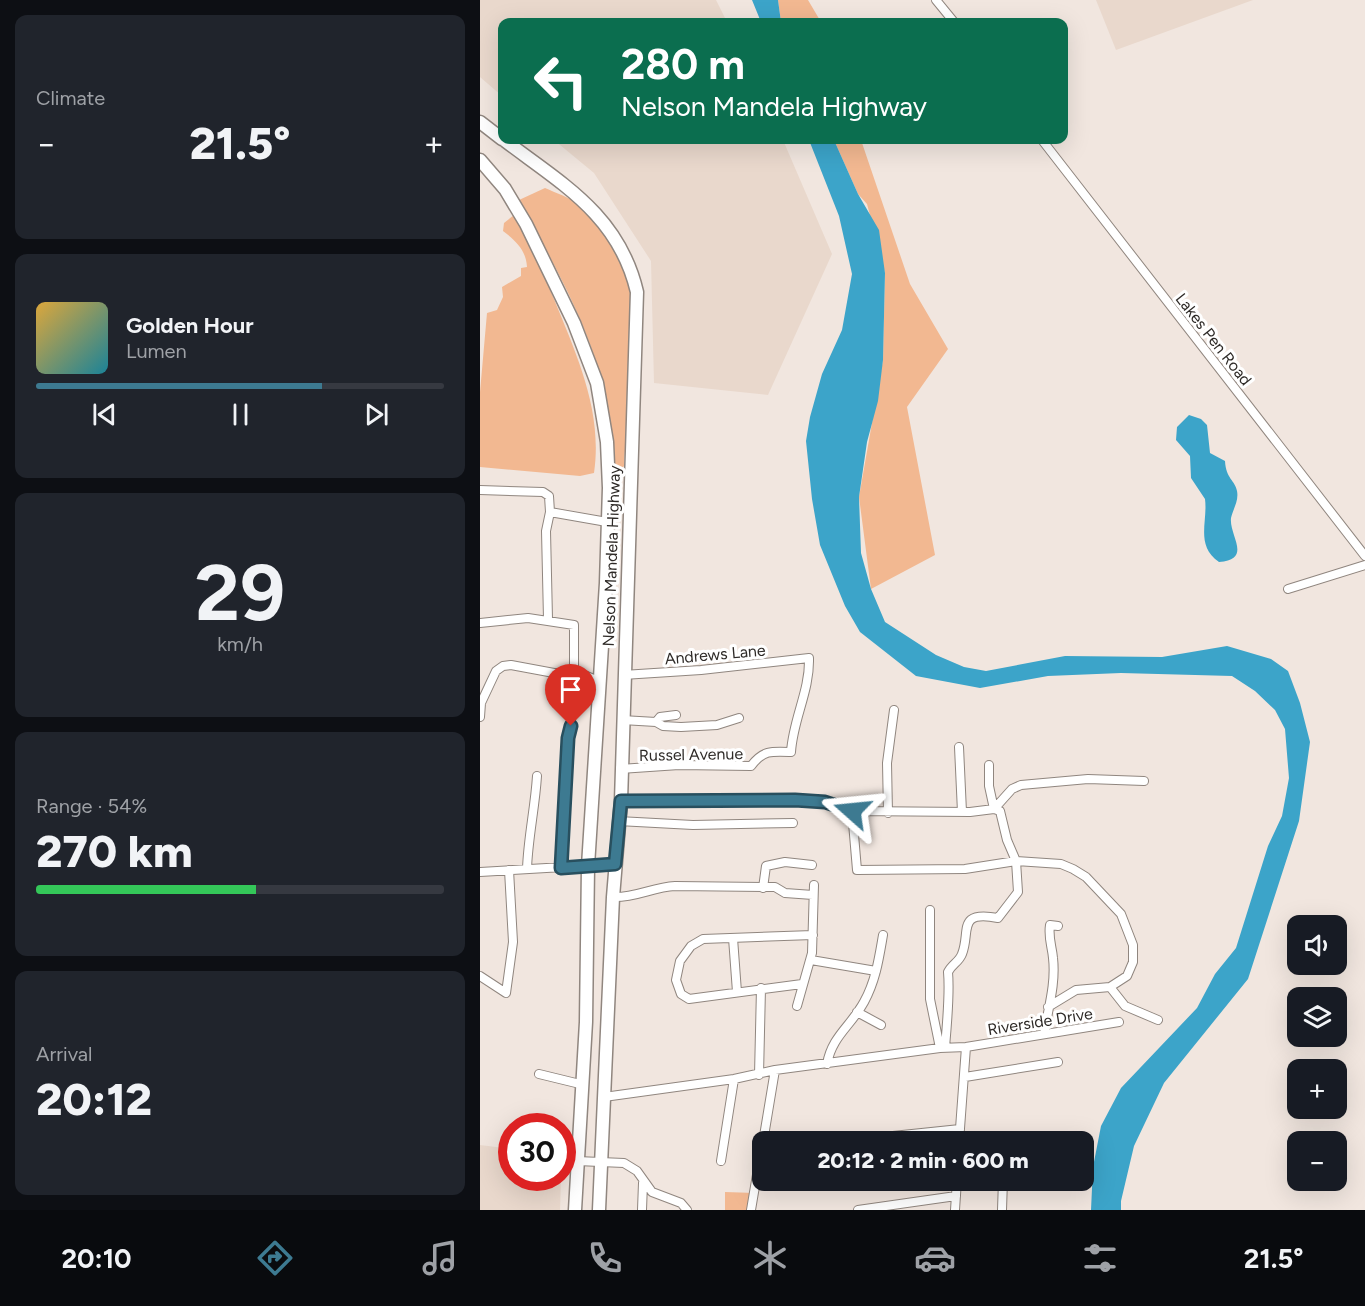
<!DOCTYPE html>
<meta charset="utf-8">
<style>
:root{--surface:#171b24;--page:#20242c;--text:#f1f3f6;--muted:#9ea1a6;--line:#363941;--accent:#3d7a91}
body{margin:0;font-family:Figtree,sans-serif;background:var(--page);color:var(--text);height:100vh;display:flex;flex-direction:column;font-size:22px;white-space:nowrap}
*{box-sizing:border-box;margin:0}
p{font-size:20px;color:var(--muted)}
.icon{flex:none;width:33px;height:33px;fill:none;stroke:currentColor;stroke-width:2;stroke-linecap:round;stroke-linejoin:round}
.map{position:relative;flex:1;overflow:hidden}
.details{display:flex;flex-direction:column;gap:15px;padding:15px;background:#0d0f14;width:480px}
.details>*{flex:none}
.top-card{position:absolute;left:18px;top:18px;width:570px;height:126px;border-radius:12px;box-shadow:0 6px 24px #0002;background:#0b6e4f;color:#fff;overflow:hidden}
.fabs{position:absolute;left:807px;top:915px;display:grid;gap:12px}
.fabs a{display:grid;place-items:center;width:60px;height:60px;border-radius:12px;background:var(--surface);box-shadow:0 6px 24px #0002;font-size:30px}
.speed{position:absolute;left:18px;top:1113px;display:flex;gap:12px;font-size:30px;font-weight:700;text-align:center}
.speed>*{display:grid;place-content:center;width:78px;height:78px;border-radius:50%;background:var(--surface);box-shadow:0 6px 24px #0002;line-height:1}
.speed .limit{border:9px solid #d22;background:#fff;color:#111}
.pin{position:absolute;display:grid;place-items:center;width:51px;height:51px;color:#fff;margin:-62px -26px;border-radius:50% 50% 50% 0;rotate:-45deg;box-shadow:0 0 6px #0007}
.pin .icon{rotate:45deg}
.me{position:absolute;width:66px;margin:-33px;rotate:288deg;stroke-linejoin:round;filter:drop-shadow(0 0 4px #0008)}
.turn{display:flex;align-items:center;gap:21px;height:126px;padding:0 24px;font-size:27px}
.turn .icon{width:78px;height:78px;stroke-width:2.5}
.turn b{display:block;font-size:42px;line-height:51px}
.big{font-size:45px;font-weight:800;line-height:1.1}
.details .card{flex:1;display:flex;flex-direction:column;justify-content:center;gap:9px;min-width:0;padding:0 21px;border-radius:12px;background:var(--page)}
.details .dial{align-items:center;gap:0}
.dial b{font-size:78px;line-height:1}
.song{display:flex;align-items:center;gap:18px}
.cover{width:72px;height:72px;border-radius:9px;background:linear-gradient(135deg,hsl(40 70% 55%),hsl(190 70% 35%))}
.played{height:6px;border-radius:3px;background:linear-gradient(90deg,var(--accent) 70%,var(--line) 70%)}
.keys{display:flex;justify-content:space-around;direction:ltr}
.heat{display:flex;justify-content:space-between;align-items:center;font-size:33px;direction:ltr}
.charge{height:9px;border-radius:4px;background:linear-gradient(90deg,#34c759 54%,var(--line) 0)}
.trip{position:absolute;left:272px;top:1131px;width:342px;height:60px;border-radius:12px;background:var(--surface);box-shadow:0 6px 24px #0002;font-weight:800;line-height:60px;text-align:center}
.dock{display:flex;height:96px;justify-content:space-around;align-items:center;background:#090b0e;color:var(--muted)}
.dock .icon{width:42px;height:42px}
.dock .active{color:var(--accent)}
.dock b{font-size:27px;color:var(--text)}
main{display:flex;flex:1;min-height:0}
.map>svg:first-child{display:block}
.built{fill:#e9d8cc}
.green{fill:#f2b891}
.water{fill:#3ca4c9}
.lines{fill:none;stroke-linecap:round;stroke-linejoin:round}
.minor-casing{stroke:#90867f;stroke-width:10}
.highway-casing{stroke:#90867f;stroke-width:15}
.minor{stroke:#fff;stroke-width:8}
.highway{stroke:#fff;stroke-width:12}
.route-casing{stroke:#284f5e;stroke-width:15}
.route{stroke:#3d7a91;stroke-width:10}
.labels{text-anchor:middle;stroke-width:6;stroke-linejoin:round;paint-order:stroke}
.street-label{font-size:16px;fill:#2e2a27;stroke:#fff}
</style>
<main>
<section class="details">
<div class="card"><p>Climate</p>
<div class="heat"><a>−</a><b class="big">21.5°</b><a>+</a></div>
</div>
<div class="card">
<div class="song"><i class="cover"></i><div><b>Golden Hour</b><p>Lumen</p></div></div>
<div class="played"></div>
<div class="keys"><svg class="icon" aria-label="previous" viewBox="0 0 24 24"><path d="M18 5L8 12l10 7zM5 5v14"/></svg><svg class="icon" aria-label="pause" viewBox="0 0 24 24"><path d="M8 5v14M16 5v14"/></svg><svg class="icon" aria-label="next" viewBox="0 0 24 24"><path d="M6 5l10 7-10 7zM19 5v14"/></svg></div>
</div>
<div class="card dial"><b>29</b><p>km/h</p></div>
<div class="card"><p>Range · 54%</p><b class="big">270 km</b><div class="charge"></div></div>
<div class="card"><p>Arrival</p><b class="big">20:12</b></div>
</section>
<div class="map">
<svg width="885" height="1210" viewBox="0 0 885 1210">
<rect width="100%" height="100%" fill="#f1e6df"/>
<path class="built" d="M0,0H236L247,22H22V96L0,77Z
M616,0H773L636,50Z
M74,140H303L352,254L288,395L174,383L171,261L114,173Z
M0,1145L31,1149L32,1178H81L80,1210H0Z"/>
<path class="green" d="M298,0H328L341,22H301Z
M354,140H381L430,284L468,349L427,407L455,555L391,589L379,497L403,360L405,273L387,204L378,194Z
M65,188C76,193 89,197 98,204C114,214 138,248 145,265C162,312 147,413 144,466L140,471L135,466C130,361 88,290 39,200Z
M34,215C51,242 62,271 74,299C97,356 123,411 114,473L100,476L0,467V392L7,313L17,310L23,297L22,287L41,276V268L47,267C46,250 36,241 23,231L24,223Z
M245,1192L275,1193L272,1210H245Z"/>
<path class="water" d="M272,0H298L301,22H281Z
M329,140H354L378,194L399,230L405,273L403,360L398,401L387,442L379,497L381,553L391,589L405,622L456,655L484,667L506,671L585,656L682,657L747,646L791,659L808,671L820,703L830,742L819,821L768,979L684,1083L654,1146L641,1201V1210H611L613,1167L621,1126L641,1088L717,1008L735,974L756,948L788,846L802,816L809,778L805,729L795,710L775,691L752,676L641,673L568,676L500,688L436,676L380,632L365,606L340,545L332,499L326,441L330,417L342,374L362,330L372,274L359,216Z
M709,415L721,419L727,425L730,453L745,461C746,479 755,480 757,491C759,501 753,509 751,518C749,536 773,559 739,562C715,545 728,522 725,499L711,478L710,456L696,440L697,427Z"/>
<g class="lines">
<defs>
<path id="minor" d="M456,0L474,22
M562,140L885,556
M0,490L63,492L69,496L70,512L127,522
M808,589L885,565
M68,619L66,531L70,512
M0,623L48,618L94,625V673
M0,717L1,703L16,671L23,666L31,665L74,673H99L121,682
M142,720L176,722L183,726L201,727L237,725L259,718
M176,722L180,717L196,715
M479,747L482,812
M509,765V786L514,809L520,811L527,840L536,861L581,864L593,869L606,877L641,914L653,945V962L647,976L630,987
M140,769L199,765L271,766C283,750 292,751 311,752C313,719 330,691 329,658L221,670L143,675
M141,801L315,800L345,802L372,811L490,812L514,809L532,789L541,785L608,779L664,781
M372,811L377,870L485,869L536,861L538,892L518,918C476,910 491,932 482,954C479,962 472,964 468,972C470,993 467,1025 465,1047
M408,813L407,763L414,710
M138,821L213,825L313,823
M81,868L88,738L99,673
M47,869C48,838 55,808 57,776
M0,872L135,864
M283,888L286,866L305,862L332,865
M133,897C155,898 173,887 195,886L295,887L305,893L333,895
M450,910V999L460,1048
M253,938L257,992
M331,960L396,971
M0,976L26,993L33,942L29,870
M322,984L209,999L201,994L196,980L200,961L211,946L223,939L333,935
M317,1006L332,953L334,885
M568,1007L596,990L630,987L645,1006L678,1020
M377,1012L401,1025
M564,1034C568,1009 576,984 573,958C572,946 568,938 570,925L578,926
M347,1064C352,1036 371,1026 384,1002C396,980 399,958 403,935
M59,1074L100,1084
M279,1075L281,988
M485,1077L578,1062
M124,1097L254,1079L295,1070L460,1048L486,1047L639,1022
M384,1139L480,1129
M283,1142L295,1070
M479,1142L486,1047
M97,1161L144,1163L157,1171L172,1192L201,1203L207,1210
M241,1161L254,1079
M354,1183L376,1180
M162,1210L163,1183
M271,1210L282,1145
M378,1210L476,1196
M475,1210L477,1180
M522,1210L523,1180"/>
<path id="highway" d="M0,122L22,139
M24,140C82,184 139,215 157,292L141,801L133,897L119,1210
M0,160L25,189L46,224L94,323L117,383L127,442L129,488L126,583L108,866L106,1022L95,1210"/>
</defs>
<use href="#minor" class="minor-casing"/>
<use href="#highway" class="highway-casing"/>
<use href="#minor" class="minor"/>
<use href="#highway" class="highway"/>
</g>
<g class="lines">
<defs>
<path id="route" d="M91,726L88,738L81,868L135,864L141,801L315,800L345,802L372,811"/>
</defs>
<use href="#route" class="route-casing"/>
<use href="#route" class="route"/>
</g>
<g class="labels">
<g class="street-label">
<text transform="translate(734 339) rotate(52)" y="6">Lakes Pen Road</text>
<text transform="translate(131 556) rotate(-88)" y="6">Nelson Mandela Highway</text>
<text transform="translate(235 654) rotate(-5)" y="6">Andrews Lane</text>
<text transform="translate(211 754) rotate(-1)" y="6">Russel Avenue</text>
<text transform="translate(560 1021) rotate(-9)" y="6">Riverside Drive</text>
</g>
</g>
</svg>
<div class="fabs">
<a><svg class="icon" aria-label="sound" viewBox="0 0 24 24"><path d="M4 9h4l5-4v14l-5-4H4zM17 9q2 3 0 6"/></svg></a>
<a><svg class="icon" aria-label="layers" viewBox="0 0 24 24"><path d="M12 4l9 5-9 5-9-5zM3 14l9 5 9-5"/></svg></a>
<a>+</a>
<a>−</a>
</div>
<div class="speed"><div class="limit">30</div></div>
<div class="pin" style="left:91px;top:726px;background:#d93025"><svg class="icon" aria-label="arrive" viewBox="0 0 24 24"><path d="M6 21V4h12l-3 4 3 4H6"/></svg></div>
<svg class="me" style="left:372px;top:811px" viewBox="-20 -20 40 40"><path d="M0-17L14 15 0 8-14 15z" fill="#3d7a91" stroke="#fff" stroke-width="4"/></svg>
<div class="trip">20:12 · 2 min · 600 m</div>
<div class="top-card">
<div class="turn"><svg class="icon" aria-label="left" viewBox="0 0 24 24"><path d="M17 20v-9H6M10 6l-5 5 5 5"/></svg><div><b>280 m</b>Nelson Mandela Highway</div></div>
</div>
</div>
</main>
<nav class="dock">
<b>20:10</b>
<svg class="icon active" aria-label="directions" viewBox="0 0 24 24"><path d="M12 3l9 9-9 9-9-9zM9 14v-3h6M13 9l2 2-2 2"/></svg>
<svg class="icon" aria-label="music" viewBox="0 0 24 24"><path d="M9 18V5l10-2v13"/><circle cx="6" cy="18" r="3"/><circle cx="16" cy="16" r="3"/></svg>
<svg class="icon" aria-label="phone" viewBox="0 0 24 24"><path d="M5 4h4l2 5-3 2q2 4 5 5l2-3 5 2v4C11 20 4 13 5 4z"/></svg>
<svg class="icon" aria-label="climate" viewBox="0 0 24 24"><path d="M12 3v18M4 7l16 10M4 17L20 7"/></svg>
<svg class="icon" aria-label="car" viewBox="0 0 24 24"><path d="M5 17H2v-5l4-1 3-4h7l3 4 3 1v5h-3M9 17h6M6 11h13"/><circle cx="7" cy="17" r="2"/><circle cx="17" cy="17" r="2"/></svg>
<svg class="icon" aria-label="filters" viewBox="0 0 24 24"><path d="M4 7h16M4 17h16"/><circle cx="9" cy="7" r="2"/><circle cx="15" cy="17" r="2"/></svg>
<b>21.5°</b>
</nav>
